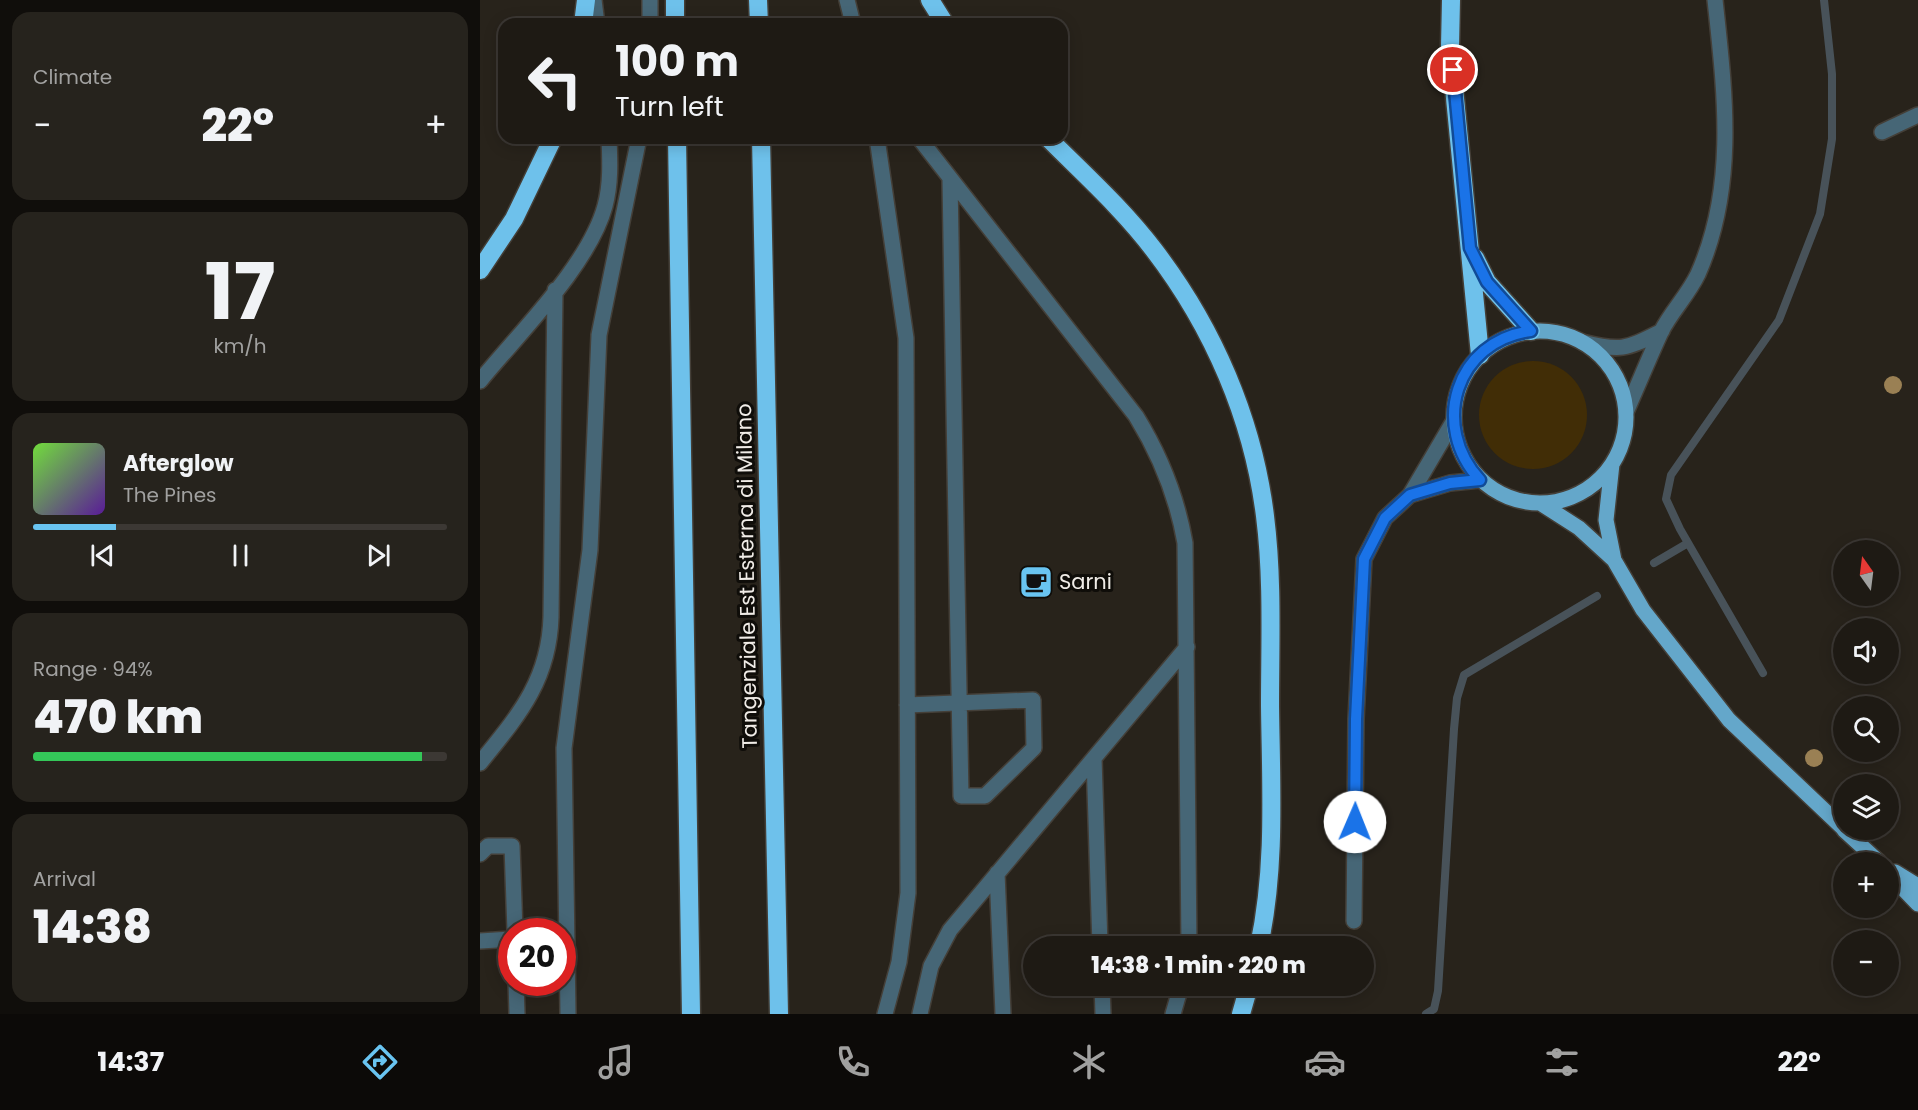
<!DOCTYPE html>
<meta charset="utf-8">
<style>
:root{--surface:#1e1a14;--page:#26231d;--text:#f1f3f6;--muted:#a1a1a0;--line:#3c3834;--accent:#69c4f1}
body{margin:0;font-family:Poppins,sans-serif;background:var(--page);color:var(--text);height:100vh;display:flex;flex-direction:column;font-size:22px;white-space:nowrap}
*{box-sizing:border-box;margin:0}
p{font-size:20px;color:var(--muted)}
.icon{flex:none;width:33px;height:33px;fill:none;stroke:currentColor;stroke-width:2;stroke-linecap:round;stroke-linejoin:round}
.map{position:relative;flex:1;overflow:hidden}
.details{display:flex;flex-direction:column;gap:12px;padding:12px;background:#100e0b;width:480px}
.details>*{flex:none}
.guide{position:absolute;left:18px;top:18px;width:570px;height:126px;border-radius:18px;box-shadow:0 3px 15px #0003,0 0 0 2px var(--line);background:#1e1a14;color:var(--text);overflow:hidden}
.needle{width:39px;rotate:346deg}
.fabs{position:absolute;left:1353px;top:540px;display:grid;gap:12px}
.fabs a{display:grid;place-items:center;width:66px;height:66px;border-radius:50%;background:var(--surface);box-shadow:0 3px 15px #0003,0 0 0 2px var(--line);font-size:30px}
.speed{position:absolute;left:18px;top:918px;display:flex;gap:12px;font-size:30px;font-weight:700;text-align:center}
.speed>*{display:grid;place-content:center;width:78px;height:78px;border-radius:50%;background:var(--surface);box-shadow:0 3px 15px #0003,0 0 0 2px var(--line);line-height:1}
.speed .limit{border:9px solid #d22;background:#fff;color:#111}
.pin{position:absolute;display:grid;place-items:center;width:51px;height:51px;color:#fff;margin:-26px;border:3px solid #fff;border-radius:50%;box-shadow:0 2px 6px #0007}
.me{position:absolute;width:66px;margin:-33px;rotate:1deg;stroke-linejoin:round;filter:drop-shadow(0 0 4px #0008)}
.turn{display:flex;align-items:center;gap:21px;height:126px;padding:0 18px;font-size:27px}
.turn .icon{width:78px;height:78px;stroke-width:2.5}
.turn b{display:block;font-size:42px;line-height:51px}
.big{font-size:45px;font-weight:800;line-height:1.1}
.details .card{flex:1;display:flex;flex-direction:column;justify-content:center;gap:9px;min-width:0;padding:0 21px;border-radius:18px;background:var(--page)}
.details .dial{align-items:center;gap:0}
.dial b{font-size:78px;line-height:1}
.song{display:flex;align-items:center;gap:18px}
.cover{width:72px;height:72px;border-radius:9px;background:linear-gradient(135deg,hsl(100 70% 55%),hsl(270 70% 35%))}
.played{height:6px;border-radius:3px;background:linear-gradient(90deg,var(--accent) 20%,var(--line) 20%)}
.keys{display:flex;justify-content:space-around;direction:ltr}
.heat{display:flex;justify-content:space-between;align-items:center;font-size:33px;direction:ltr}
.charge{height:9px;border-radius:4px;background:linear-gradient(90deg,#34c759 94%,var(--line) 0)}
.trip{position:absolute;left:543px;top:936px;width:351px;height:60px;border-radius:30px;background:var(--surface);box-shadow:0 3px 15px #0003,0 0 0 2px var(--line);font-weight:800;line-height:60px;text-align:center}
.dock{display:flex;height:96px;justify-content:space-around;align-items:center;background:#0c0a08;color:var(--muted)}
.dock .icon{width:42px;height:42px}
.dock .on{color:var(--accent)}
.dock b{font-size:27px;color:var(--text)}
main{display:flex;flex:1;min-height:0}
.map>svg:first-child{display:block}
.green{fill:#412d06}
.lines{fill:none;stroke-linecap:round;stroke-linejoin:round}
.stream{stroke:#485259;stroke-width:8}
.minor-casing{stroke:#443f38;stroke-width:18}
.major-casing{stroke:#443f38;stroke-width:18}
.highway-casing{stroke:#443f38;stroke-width:21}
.minor{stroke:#466676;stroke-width:15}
.major{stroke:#64a7ca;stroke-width:15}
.highway{stroke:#6ec1eb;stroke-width:18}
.tree{fill:#9a8054}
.route-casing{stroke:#114b97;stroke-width:15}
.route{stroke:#1a73e8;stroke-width:10}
.labels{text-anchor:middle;stroke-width:6;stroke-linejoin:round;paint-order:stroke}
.street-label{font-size:21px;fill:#f0ece7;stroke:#0f0d09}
.poi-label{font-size:21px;fill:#f0ece7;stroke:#0f0d09;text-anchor:start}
</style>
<main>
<section class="details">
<div class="card"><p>Climate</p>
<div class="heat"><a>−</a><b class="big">22°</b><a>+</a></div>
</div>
<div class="card dial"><b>17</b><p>km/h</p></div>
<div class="card">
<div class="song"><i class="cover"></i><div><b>Afterglow</b><p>The Pines</p></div></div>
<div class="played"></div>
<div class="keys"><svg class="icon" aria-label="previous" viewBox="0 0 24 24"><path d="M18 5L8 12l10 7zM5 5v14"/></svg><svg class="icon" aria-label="pause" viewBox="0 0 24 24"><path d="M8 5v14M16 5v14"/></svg><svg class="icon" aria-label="next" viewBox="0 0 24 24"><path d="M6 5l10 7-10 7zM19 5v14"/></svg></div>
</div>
<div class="card"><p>Range · 94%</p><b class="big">470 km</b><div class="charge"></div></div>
<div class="card"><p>Arrival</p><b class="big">14:38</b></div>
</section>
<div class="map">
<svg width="1438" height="1014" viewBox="0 0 1438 1014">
<rect width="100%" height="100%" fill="#28231b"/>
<path class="green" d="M999 415a54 54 0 1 1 108 0a54 54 0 1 1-108 0Z"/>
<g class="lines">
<path class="stream" d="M1174,563L1208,543
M1283,673L1200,529L1186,499L1191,475L1299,320L1340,214L1352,139V74L1344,0
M946,1014L954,1009L958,991L974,729L977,698L984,675L1117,596"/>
<defs>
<path id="minor" d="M114,0L117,24
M170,0V24
M367,0L373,24
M1402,132L1438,115
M397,138L426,338L428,893L419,962L405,1014
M439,138L656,416C680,455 697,497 705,543L709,946
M1102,342C1142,352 1146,349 1182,331
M0,381C39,333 109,265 125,206C131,184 130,161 129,138
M1146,412C1158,385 1169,358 1181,332C1191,312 1208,295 1218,274C1257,186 1245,93 1235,0
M930,495L970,483L1000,480
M427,705L553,700L554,748L505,796H481L478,639L470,180
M614,758L620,946
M0,763C38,716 69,681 71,617L75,290
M0,854L8,846H32L35,932
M517,873L523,1014
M874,921L876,719L884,559L905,518L930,495L973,422
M0,941L32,939
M36,982L37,1014
M622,986L623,1014
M88,1014L84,748L110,550L119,335L159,138
M440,1014L451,966L470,930L707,647
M693,1014L701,986"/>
<path id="major" d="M974 417a86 86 0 1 1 172 0a86 86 0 1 1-172 0Z
M1132,464L1126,520L1134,560L1163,610L1249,720L1364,829
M1060,503L1099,528L1134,560
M1364,830L1399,862
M1415,872L1438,886
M1408,873L1438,904"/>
<path id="highway" d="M195,0V24
M278,0L279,24
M450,0L465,24
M971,0L970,47L1000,355
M103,24L106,0
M197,138L211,1014
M281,138L299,1014
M568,138C604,174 643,209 674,250C733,327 773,419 785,516C793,579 790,643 790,706C791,787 796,867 779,946
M995,258L1007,282L1051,331
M0,270L34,219L73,138
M761,1014L769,986"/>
</defs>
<use href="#minor" class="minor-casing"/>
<use href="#major" class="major-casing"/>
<use href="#highway" class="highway-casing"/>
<use href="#minor" class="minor"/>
<use href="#major" class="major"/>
<use href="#highway" class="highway"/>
</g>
<g class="tree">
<circle cx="1413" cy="385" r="9"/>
<circle cx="1334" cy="758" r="9"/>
</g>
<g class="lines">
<defs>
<path id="route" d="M875,822L876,719L884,559L905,518L930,495L970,483L1000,480C950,426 975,341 1051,331L1007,282L990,248L973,70"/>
</defs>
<use href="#route" class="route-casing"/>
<use href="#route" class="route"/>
</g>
<defs>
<symbol id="cafe-square" viewBox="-11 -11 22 22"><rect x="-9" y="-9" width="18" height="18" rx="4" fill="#69c4f1" stroke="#0f0d09"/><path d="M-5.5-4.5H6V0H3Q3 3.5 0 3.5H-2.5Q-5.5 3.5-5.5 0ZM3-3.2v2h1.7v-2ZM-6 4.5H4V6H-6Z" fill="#111"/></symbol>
</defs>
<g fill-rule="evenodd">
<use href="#cafe-square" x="537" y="563" width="38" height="38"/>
</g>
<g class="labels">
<g class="street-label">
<text transform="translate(267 576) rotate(-91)" y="7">Tangenziale Est Esterna di Milano</text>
</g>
<g class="poi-label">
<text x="579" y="589">Sarni</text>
</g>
</g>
</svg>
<div class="fabs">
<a><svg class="needle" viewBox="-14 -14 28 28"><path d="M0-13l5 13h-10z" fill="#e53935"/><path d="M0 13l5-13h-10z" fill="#a1a1a0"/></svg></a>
<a><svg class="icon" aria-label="sound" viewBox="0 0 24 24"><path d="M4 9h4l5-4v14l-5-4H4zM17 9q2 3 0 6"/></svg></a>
<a><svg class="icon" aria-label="search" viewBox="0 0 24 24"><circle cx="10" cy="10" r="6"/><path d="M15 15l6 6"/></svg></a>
<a><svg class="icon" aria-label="layers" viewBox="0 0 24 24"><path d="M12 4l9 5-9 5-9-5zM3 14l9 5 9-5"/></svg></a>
<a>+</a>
<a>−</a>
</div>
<div class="speed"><div class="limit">20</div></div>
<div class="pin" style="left:973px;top:70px;background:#d93025"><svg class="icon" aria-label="arrive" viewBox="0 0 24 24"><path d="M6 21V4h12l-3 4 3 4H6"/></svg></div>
<svg class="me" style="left:875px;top:822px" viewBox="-20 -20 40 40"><circle r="19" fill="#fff"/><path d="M0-13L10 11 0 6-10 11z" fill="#1a73e8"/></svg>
<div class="trip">14:38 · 1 min · 220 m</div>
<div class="guide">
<div class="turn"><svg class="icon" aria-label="left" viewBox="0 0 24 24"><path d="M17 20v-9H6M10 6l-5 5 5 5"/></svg><div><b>100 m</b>Turn left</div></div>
</div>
</div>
</main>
<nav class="dock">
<b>14:37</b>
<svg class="icon on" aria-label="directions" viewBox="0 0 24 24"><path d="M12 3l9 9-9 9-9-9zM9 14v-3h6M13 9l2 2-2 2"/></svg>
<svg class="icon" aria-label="music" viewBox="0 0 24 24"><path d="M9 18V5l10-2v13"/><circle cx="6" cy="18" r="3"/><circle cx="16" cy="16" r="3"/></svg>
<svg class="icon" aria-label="phone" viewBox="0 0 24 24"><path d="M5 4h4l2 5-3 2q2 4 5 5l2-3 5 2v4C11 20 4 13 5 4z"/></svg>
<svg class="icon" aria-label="climate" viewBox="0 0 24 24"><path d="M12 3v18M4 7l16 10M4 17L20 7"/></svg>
<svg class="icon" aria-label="car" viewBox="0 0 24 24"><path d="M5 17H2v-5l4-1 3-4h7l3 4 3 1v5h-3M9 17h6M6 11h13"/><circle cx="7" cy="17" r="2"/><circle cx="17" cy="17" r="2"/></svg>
<svg class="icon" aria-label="filters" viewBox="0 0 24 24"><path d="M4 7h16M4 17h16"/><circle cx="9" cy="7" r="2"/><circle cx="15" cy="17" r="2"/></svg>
<b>22°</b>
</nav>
